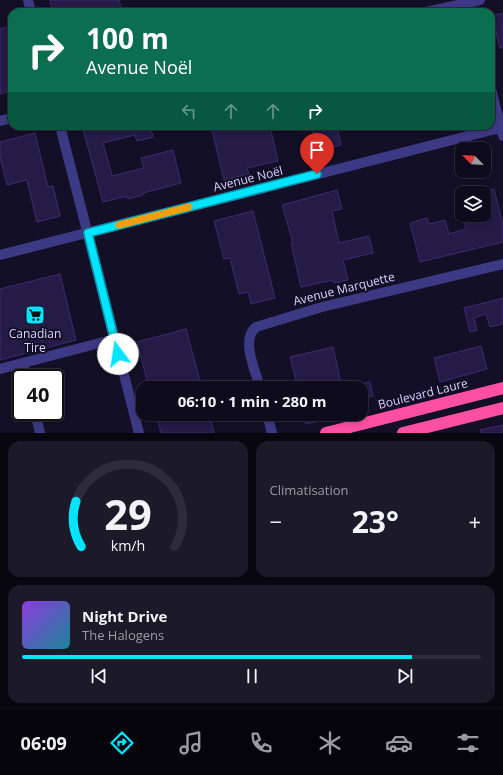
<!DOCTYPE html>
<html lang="fr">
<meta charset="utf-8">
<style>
:root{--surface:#0e0b1c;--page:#1c1929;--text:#f1f3f6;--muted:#9b9ba3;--line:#2e2b3b;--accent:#00e5ff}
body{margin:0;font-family:"Open Sans",sans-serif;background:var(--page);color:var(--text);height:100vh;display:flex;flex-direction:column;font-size:15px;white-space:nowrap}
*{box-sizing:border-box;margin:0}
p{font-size:13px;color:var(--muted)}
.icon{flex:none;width:22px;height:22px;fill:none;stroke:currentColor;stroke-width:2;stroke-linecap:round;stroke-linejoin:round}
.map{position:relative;height:433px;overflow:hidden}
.drawer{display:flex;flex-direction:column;gap:8px;padding:8px;background:#08060f;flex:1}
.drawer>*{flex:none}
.banner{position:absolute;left:8px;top:8px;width:487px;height:122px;border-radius:12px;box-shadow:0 2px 6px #0003,0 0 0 1px var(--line);background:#0b6e4f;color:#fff;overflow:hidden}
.needle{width:26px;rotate:295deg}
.tools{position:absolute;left:455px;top:142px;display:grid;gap:8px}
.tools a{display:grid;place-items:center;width:36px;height:36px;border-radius:8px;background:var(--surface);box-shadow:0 2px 6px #0003,0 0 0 1px var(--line);font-size:20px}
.speed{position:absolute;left:12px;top:369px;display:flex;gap:8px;font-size:20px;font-weight:700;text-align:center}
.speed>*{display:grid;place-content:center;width:52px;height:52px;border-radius:50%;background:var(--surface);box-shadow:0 2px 6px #0003,0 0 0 1px var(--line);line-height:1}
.speed .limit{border:2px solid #111;border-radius:6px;background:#fff;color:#111}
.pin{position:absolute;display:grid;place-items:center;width:34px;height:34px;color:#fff;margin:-41px -17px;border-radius:50% 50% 50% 0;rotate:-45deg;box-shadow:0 0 4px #0007}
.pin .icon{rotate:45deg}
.me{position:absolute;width:44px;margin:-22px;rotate:346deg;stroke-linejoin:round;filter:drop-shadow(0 0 3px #0008)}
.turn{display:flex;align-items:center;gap:14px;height:84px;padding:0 12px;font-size:18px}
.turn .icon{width:52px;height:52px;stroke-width:2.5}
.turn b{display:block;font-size:28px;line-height:34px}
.lanes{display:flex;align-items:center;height:38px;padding:0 12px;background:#0003;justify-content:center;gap:20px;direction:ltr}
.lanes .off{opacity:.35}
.big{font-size:30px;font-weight:700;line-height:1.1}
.drawer .tile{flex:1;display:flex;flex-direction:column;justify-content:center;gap:6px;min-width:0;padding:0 14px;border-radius:12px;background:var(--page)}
.drawer .dial{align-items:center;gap:0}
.dial svg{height:104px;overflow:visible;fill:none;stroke:var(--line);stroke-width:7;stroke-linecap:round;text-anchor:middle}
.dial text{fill:var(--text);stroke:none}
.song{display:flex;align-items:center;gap:12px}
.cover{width:48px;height:48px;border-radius:6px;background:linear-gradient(135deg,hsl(270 70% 55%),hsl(190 70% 35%))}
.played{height:4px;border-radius:2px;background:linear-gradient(90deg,var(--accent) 85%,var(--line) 85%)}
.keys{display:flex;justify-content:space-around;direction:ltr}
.heat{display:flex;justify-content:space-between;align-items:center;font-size:22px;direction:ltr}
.drawer .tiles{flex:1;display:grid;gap:8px;grid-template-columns:1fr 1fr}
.tile:last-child{grid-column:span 2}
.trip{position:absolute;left:136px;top:381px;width:232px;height:40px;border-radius:12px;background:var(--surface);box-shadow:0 2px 6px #0003,0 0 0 1px var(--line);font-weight:700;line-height:40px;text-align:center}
.menu{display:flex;height:64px;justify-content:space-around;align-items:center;background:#06040b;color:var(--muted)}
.menu .icon{width:28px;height:28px}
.menu .selected{color:var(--accent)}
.menu b{font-size:18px;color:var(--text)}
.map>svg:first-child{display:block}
.building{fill:#241b47;stroke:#3b2d73}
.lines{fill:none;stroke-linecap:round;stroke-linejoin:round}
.minor{stroke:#3d3a85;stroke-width:10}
.highway{stroke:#ff4fa3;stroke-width:12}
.route-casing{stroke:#0095a6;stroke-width:10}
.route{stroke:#00e5ff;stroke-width:7}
.slow{stroke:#f59e0b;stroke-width:7}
.labels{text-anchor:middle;stroke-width:4;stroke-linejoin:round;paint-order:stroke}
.street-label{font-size:12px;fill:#d9d4ff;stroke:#130f26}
.poi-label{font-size:12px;fill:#d9d4ff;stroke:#130f26}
</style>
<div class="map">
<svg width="503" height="433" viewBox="0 0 503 433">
<rect width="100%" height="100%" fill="#130f26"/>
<path class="building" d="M50,0H119L122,12H53Z
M503,13V48H500L492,16Z
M8,27L12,44V90L0,94V29Z
M82,126H150L153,137L137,141L135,135L103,143L112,176L144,168L141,158L173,150L181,183L143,193V195L128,199L127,196L103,202Z
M211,126H270L278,161L247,168L249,174L224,180Z
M311,126H337L341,145L318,151Z
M35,133L48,187L53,186L60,216L37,222L27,180L7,185L0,157V142Z
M494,189L503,225V242L420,262L410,223L427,218L429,224L445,220L449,234L466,229L462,215H484V192Z
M337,190L342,209L332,211L339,243L369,236L373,253L343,260L348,280L334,283L333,280L301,287L291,243H293L282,205Z
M253,211L275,298L251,304L248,292L239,294L230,258L224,259L214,221Z
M60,274L76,340L0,360V289Z
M503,298V324L490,327L486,314L474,318L477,330L470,332L464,308Z
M186,329L202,388H149L137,342Z
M481,346L487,369L440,382L434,358Z
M333,347L342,388H298L290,357Z
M370,382L373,396L361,399V384Z
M156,414H209L214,433H161Z
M304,414H338V417L306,424Z
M503,425V433H481L480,430Z"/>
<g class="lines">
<path class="minor" d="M28,0L31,12
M426,12L480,0
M491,89L503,136
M0,121L12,118
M60,126L139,433
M0,255L503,127
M23,363L26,378
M0,369L115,339
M260,388C256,371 240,340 256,327L322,307L503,264
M35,412L40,433
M267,414L272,433"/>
<path class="highway" d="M326,433L503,388
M403,433L503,408"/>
</g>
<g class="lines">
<defs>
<path id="route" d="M118,354L88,233L317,174"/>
</defs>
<use href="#route" class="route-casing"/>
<use href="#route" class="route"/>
<path class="slow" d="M119,225L189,207"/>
</g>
<defs>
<symbol id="supermarket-square" viewBox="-11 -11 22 22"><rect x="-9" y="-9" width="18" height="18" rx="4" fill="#00e5ff" stroke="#130f26"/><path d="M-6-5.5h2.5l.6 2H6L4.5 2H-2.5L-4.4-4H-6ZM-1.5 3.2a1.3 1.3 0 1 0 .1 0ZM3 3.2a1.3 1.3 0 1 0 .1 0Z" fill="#111"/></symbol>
</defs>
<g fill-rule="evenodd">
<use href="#supermarket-square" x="24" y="304" width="22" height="22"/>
</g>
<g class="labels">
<g class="street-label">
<text transform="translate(248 179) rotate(-14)" y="4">Avenue Noël</text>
<text transform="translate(344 289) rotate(-14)" y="4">Avenue Marquette</text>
<text transform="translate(423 394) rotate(-14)" y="4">Boulevard Laure</text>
</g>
<g class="poi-label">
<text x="35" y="338">Canadian<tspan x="35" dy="14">Tire</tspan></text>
</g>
</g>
</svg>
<div class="tools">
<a><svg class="needle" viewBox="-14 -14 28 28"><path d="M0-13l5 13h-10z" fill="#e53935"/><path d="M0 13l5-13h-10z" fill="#9b9ba3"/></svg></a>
<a><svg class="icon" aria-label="layers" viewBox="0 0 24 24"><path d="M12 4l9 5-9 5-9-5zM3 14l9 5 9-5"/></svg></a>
</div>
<div class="speed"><div class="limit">40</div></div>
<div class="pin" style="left:317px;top:174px;background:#d93025"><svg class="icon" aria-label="arrive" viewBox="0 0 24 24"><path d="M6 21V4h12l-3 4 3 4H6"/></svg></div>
<svg class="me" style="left:118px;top:354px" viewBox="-20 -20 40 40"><circle r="19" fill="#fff"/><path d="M0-13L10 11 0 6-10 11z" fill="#00e5ff"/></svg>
<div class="trip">06:10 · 1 min · 280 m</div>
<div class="banner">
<div class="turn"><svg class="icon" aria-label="right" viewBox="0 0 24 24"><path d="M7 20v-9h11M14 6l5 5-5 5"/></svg><div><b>100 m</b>Avenue Noël</div></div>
<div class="lanes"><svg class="icon off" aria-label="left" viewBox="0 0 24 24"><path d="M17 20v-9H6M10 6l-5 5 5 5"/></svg><svg class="icon off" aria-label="ahead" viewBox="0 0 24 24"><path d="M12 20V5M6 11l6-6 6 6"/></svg><svg class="icon off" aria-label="ahead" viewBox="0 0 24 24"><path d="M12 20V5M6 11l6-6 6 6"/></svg><svg class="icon" aria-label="right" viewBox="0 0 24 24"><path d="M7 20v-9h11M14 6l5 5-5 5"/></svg></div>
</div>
</div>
<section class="drawer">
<div class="tiles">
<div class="tile dial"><svg viewBox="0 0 100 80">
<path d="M14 69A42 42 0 1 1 86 69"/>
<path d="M14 69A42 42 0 0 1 10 34" stroke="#00e5ff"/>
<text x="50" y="56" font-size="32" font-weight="700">29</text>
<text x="50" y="72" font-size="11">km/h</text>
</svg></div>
<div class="tile"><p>Climatisation</p>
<div class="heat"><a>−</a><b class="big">23°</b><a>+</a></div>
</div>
<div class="tile">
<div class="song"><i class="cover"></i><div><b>Night Drive</b><p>The Halogens</p></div></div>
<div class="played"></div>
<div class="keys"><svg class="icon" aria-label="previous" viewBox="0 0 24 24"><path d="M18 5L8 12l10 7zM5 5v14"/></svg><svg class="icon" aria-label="pause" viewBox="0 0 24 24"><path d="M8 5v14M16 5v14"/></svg><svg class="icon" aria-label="next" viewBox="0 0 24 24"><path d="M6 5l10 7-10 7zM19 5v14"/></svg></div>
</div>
</div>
</section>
<nav class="menu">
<b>06:09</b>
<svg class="icon selected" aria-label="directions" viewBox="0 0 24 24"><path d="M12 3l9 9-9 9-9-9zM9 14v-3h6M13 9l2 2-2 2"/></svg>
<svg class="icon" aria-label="music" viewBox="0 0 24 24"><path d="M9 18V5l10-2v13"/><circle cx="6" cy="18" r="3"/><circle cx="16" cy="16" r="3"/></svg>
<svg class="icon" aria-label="phone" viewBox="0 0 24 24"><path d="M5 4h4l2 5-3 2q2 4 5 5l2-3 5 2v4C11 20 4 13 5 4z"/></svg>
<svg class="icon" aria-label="climate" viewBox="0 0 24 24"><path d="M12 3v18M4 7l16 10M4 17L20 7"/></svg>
<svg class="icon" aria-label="car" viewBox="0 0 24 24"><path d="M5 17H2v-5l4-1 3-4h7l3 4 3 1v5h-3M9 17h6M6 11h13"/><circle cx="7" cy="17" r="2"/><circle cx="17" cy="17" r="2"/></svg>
<svg class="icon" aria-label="filters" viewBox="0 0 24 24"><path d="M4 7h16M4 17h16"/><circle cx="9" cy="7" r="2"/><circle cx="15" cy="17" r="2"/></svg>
</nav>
